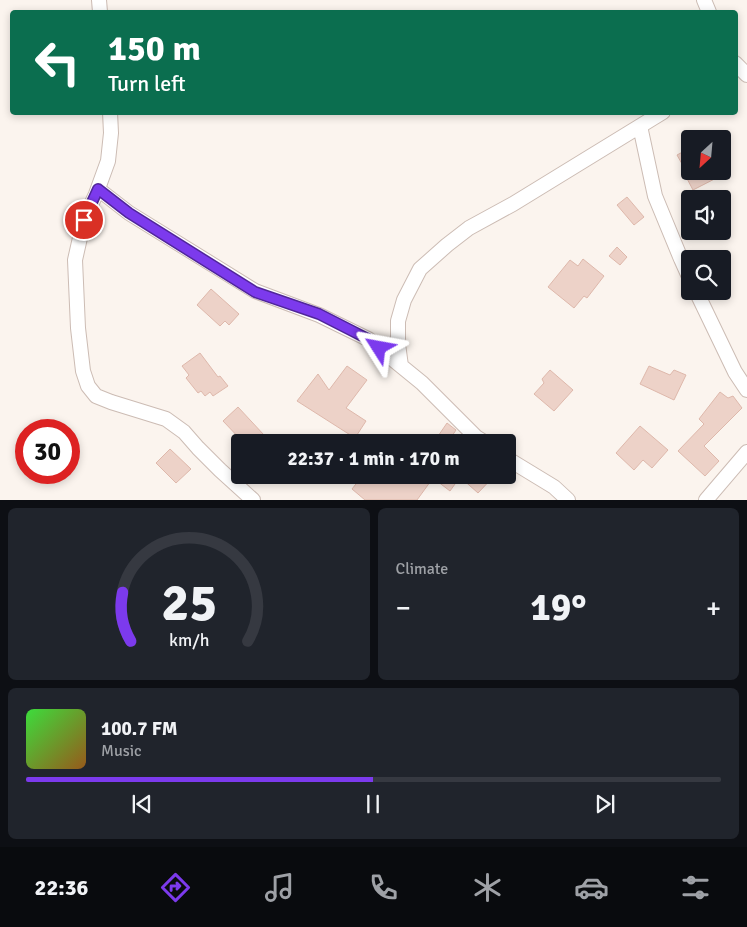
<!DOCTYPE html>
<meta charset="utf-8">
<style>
:root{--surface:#171b24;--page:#20242c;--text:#f1f3f6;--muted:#9ea1a6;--line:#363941;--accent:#7c3aed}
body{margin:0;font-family:Signika,sans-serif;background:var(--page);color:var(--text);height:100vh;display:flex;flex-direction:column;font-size:19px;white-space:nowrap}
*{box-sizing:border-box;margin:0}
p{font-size:16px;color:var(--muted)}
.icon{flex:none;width:28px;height:28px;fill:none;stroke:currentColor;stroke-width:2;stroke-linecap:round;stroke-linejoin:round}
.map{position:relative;height:500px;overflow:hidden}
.panel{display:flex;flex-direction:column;gap:8px;padding:8px;background:#0d0f14;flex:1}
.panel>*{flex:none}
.top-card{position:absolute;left:10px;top:10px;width:728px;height:105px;border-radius:5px;box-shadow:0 2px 8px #0003;background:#0b6e4f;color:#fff;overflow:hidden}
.needle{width:32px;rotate:206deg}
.tools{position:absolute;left:681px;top:130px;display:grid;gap:10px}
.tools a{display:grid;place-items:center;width:50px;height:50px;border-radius:5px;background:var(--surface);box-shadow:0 2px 8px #0003;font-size:25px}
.speed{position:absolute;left:15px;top:419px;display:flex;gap:10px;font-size:25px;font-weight:700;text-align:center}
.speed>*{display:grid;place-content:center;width:65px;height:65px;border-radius:50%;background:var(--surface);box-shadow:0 2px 8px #0003;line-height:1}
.speed .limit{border:8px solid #d22;background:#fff;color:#111}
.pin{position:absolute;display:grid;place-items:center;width:42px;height:42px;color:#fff;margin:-21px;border:2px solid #fff;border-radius:50%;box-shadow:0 1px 5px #0007}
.me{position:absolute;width:55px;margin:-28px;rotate:304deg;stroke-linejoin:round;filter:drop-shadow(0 0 4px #0008)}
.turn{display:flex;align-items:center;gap:18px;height:105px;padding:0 15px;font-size:22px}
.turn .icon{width:65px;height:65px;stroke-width:2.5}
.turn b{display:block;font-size:35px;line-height:42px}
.big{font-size:38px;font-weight:700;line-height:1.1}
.panel .tile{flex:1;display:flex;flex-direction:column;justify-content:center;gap:8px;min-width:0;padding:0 18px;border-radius:8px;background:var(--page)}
.panel .dial{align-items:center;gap:0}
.dial svg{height:130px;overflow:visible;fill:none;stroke:var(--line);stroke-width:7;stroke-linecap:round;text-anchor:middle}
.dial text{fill:var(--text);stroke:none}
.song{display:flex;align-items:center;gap:15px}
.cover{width:60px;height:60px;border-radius:8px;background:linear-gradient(135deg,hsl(120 70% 55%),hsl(30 70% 35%))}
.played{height:5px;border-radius:2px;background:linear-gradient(90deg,var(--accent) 50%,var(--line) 50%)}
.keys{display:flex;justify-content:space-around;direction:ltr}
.heat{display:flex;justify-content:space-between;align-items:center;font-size:28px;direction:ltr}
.panel .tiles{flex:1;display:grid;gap:8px;grid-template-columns:1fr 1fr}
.tile:last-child{grid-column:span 2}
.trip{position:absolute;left:231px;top:434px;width:285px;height:50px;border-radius:5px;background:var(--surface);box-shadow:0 2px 8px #0003;font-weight:700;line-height:50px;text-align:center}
.dock{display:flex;height:80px;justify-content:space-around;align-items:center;background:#090b0e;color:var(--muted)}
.dock .icon{width:35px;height:35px}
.dock .selected{color:var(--accent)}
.dock b{font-size:22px;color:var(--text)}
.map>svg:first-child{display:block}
.building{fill:#edd2c8;stroke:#deb8ab}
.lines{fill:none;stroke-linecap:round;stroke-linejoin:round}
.minor-casing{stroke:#ccbcb4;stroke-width:16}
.minor{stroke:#fff;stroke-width:14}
.route-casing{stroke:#51269a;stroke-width:12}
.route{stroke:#7c3aed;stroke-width:9}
</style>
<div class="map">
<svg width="747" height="500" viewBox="0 0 747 500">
<rect width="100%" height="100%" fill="#fbf4ee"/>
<path class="building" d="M690,148V171H730L693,190L683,171H686L677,155Z
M627,197L644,217L634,225L617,205Z
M617,247L627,257L620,265L609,256Z
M583,259L604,276L587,298L584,296L574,308L548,287L570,260L578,266Z
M211,289L239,314L229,325L225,321L220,326L197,305Z
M200,353L218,377L220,376L228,386L213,396L210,392L205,396L201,391L198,393L186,378L189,375L182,366Z
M347,366L367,380L346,408L366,421L355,438L297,401L318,374L329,390Z
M649,366L670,375L674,370L686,375L674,400L640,384Z
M550,370L573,390L554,411L534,394L544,383L542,379Z
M720,392L728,398L733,396L742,408L704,446L719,461L705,476L678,451L704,424L699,419Z
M238,407L264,435L256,442H243L223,421Z
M447,423L456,430L448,442H434Z
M640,426L668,450L652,468L643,460L634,470L616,453Z
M170,449L191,469L176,483L156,463Z
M363,475H495L478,493L460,477L450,491L433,478L417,500H365L352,489Z"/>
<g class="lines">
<defs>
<path id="minor" d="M99,0L100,12
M704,0L709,12
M735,63L747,75
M110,112L111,133L108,161L96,194L84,220L75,260L78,328L83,371L88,386L96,396L111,402L166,419L184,432L198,448L220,470L253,500
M640,126L655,196L681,259L690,279
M98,189L129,213L255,291L319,315L368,339L422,383L476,437L484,442
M696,291L735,372L747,390
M401,366L398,344V321L404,300L420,269L447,245L469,228L513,204L663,112
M508,459L554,487L568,500
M706,500L747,452"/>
</defs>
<use href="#minor" class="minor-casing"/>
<use href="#minor" class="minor"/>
</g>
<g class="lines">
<defs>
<path id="route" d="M84,220L98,189L129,213L255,292L319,314L368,339L379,348"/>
</defs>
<use href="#route" class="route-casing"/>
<use href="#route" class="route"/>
</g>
</svg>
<div class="tools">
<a><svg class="needle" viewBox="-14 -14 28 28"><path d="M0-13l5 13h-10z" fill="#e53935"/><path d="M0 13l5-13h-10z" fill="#9ea1a6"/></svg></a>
<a><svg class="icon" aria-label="sound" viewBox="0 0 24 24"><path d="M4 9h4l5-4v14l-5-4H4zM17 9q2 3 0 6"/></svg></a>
<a><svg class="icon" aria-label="search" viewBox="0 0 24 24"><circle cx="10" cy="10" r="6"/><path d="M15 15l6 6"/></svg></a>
</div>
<div class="speed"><div class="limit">30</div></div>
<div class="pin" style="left:84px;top:220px;background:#d93025"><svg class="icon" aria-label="arrive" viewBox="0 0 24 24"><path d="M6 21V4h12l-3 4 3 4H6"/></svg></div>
<svg class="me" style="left:379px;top:348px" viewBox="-20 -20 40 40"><path d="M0-17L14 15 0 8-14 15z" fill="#7c3aed" stroke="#fff" stroke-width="4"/></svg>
<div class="trip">22:37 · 1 min · 170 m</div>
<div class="top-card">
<div class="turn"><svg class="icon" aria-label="left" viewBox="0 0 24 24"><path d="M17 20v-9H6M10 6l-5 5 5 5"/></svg><div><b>150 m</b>Turn left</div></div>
</div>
</div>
<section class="panel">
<div class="tiles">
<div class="tile dial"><svg viewBox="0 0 100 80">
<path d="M14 69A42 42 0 1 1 86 69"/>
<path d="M14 69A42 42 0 0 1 9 39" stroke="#7c3aed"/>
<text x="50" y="56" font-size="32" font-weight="700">25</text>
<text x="50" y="72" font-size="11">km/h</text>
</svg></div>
<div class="tile"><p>Climate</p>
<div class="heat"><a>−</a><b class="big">19°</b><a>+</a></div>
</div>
<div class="tile">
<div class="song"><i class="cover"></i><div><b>100.7 FM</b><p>Music</p></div></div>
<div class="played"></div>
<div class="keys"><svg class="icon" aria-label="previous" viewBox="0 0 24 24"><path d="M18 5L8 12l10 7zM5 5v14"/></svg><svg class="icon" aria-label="pause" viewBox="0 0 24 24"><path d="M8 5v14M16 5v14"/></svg><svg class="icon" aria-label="next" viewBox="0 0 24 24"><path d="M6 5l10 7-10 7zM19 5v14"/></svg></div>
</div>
</div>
</section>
<nav class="dock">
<b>22:36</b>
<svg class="icon selected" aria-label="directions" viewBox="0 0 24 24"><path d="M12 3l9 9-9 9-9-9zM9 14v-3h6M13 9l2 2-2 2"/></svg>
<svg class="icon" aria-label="music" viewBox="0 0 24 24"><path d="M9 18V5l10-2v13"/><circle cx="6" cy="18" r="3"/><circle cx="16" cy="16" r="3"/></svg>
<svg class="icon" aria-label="phone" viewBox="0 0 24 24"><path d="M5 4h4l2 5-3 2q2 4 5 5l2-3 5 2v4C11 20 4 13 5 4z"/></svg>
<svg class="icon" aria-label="climate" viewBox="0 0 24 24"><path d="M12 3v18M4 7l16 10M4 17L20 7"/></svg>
<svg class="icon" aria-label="car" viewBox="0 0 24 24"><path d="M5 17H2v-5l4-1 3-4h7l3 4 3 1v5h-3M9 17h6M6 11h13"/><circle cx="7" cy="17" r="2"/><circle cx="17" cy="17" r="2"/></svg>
<svg class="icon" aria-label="filters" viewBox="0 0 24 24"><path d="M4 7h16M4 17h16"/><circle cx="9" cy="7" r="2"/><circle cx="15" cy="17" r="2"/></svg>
</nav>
